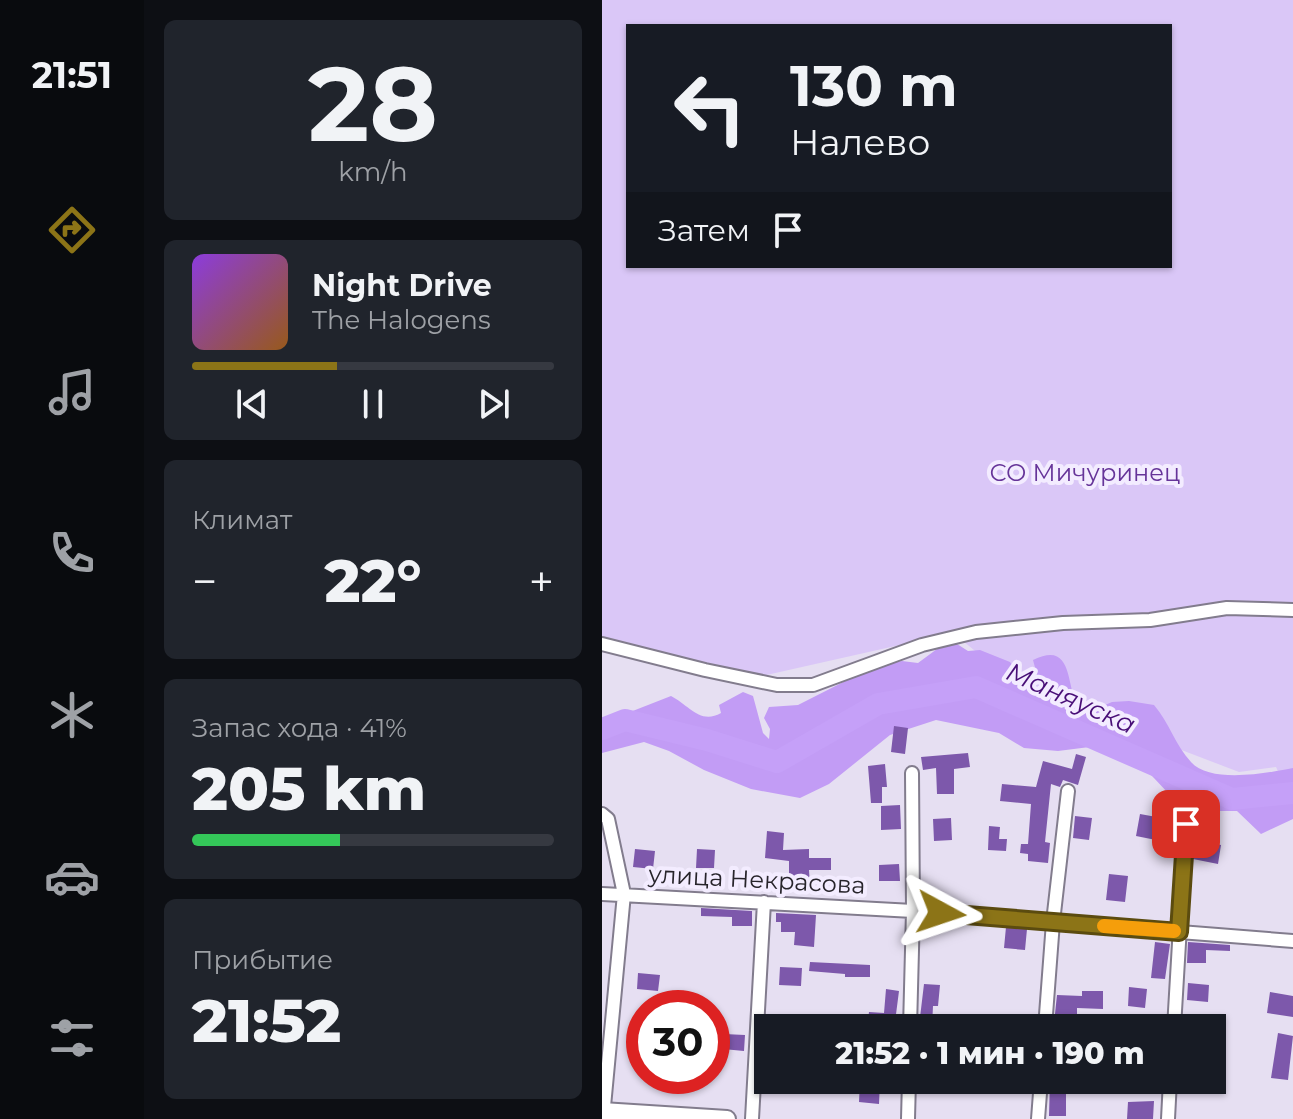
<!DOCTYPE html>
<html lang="ru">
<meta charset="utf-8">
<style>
:root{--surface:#171b24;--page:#20242c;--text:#f1f3f6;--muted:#9ea1a6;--line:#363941;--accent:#8c7417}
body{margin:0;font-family:Montserrat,sans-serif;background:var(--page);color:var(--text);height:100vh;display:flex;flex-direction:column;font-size:30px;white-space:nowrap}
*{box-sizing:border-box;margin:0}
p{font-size:26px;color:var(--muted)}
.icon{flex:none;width:44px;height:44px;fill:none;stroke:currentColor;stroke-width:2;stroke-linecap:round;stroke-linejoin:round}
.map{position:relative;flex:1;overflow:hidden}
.sheet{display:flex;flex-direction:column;gap:20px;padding:20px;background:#0d0f14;width:458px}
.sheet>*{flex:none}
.guide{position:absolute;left:24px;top:24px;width:546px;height:244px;border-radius:0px;box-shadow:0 2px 6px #0004;background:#171b24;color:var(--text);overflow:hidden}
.speed{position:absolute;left:24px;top:990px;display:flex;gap:16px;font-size:40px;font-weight:700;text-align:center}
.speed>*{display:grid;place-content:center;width:104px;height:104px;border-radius:50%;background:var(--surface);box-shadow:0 2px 6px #0004;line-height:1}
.speed .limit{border:12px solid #d22;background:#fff;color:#111}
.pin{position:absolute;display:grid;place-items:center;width:68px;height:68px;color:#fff;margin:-34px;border-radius:16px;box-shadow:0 4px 12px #0006}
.me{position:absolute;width:88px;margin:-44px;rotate:95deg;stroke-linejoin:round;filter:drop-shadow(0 0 6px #0008)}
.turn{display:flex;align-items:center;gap:28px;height:168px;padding:0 32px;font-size:36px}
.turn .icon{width:104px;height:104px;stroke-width:2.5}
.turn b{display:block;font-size:56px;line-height:68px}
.then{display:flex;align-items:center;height:76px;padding:0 32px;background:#0003;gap:16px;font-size:30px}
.big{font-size:60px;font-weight:800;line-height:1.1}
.sheet .card{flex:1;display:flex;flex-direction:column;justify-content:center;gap:12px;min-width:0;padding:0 28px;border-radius:12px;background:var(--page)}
.sheet .dial{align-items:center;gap:0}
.dial b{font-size:104px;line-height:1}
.song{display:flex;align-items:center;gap:24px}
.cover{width:96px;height:96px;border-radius:12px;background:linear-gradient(135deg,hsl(270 70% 55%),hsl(30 70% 35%))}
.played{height:8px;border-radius:4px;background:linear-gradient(90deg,var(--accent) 40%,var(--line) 40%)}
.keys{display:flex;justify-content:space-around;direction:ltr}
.heat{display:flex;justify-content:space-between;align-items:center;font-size:44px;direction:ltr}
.charge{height:12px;border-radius:6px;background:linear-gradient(90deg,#34c759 41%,var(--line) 0)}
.trip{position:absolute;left:152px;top:1014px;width:472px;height:80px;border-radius:0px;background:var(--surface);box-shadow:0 2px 6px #0004;font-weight:800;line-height:80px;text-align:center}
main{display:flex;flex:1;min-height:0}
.tabs{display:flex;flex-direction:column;width:144px;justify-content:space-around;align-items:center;background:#090b0e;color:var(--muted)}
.tabs .icon{width:56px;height:56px}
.tabs .selected{color:var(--accent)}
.tabs b{font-size:36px;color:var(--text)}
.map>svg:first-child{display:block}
.green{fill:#dac7f7;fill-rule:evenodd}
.forest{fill:#c29cf5}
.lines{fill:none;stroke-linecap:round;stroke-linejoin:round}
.river{stroke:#c5a0f8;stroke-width:22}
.building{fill:#7d58ab}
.street-casing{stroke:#827c8d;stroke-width:16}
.secondary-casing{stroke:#827c8d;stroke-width:20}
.street{stroke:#fff;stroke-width:12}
.secondary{stroke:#fff;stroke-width:16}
.route-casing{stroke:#5b4b0f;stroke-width:20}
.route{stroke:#8c7417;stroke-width:14}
.slow{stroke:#f59e0b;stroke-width:14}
.labels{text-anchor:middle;stroke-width:8;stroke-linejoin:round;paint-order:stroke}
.park-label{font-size:24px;fill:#663499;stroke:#f3ecff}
.street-label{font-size:24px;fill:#27242b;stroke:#f3ecff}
.water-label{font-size:26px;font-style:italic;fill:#480e77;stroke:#f3ecff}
</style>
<main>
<nav class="tabs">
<b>21:51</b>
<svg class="icon selected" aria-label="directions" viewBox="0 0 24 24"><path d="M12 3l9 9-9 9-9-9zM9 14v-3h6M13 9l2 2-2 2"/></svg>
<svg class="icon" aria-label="music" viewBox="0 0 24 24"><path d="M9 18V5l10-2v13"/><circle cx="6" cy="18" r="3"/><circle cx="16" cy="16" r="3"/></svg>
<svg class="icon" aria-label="phone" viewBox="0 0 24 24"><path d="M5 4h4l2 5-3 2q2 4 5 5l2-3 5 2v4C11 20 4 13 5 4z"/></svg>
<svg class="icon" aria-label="climate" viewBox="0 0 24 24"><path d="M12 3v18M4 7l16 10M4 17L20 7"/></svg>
<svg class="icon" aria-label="car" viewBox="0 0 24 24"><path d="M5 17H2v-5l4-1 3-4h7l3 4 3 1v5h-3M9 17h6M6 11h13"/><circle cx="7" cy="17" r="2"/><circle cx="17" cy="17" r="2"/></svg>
<svg class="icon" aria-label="filters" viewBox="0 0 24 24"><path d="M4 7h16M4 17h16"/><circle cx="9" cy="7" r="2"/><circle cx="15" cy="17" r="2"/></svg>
</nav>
<section class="sheet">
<div class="card dial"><b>28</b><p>km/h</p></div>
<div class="card">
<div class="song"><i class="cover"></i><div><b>Night Drive</b><p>The Halogens</p></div></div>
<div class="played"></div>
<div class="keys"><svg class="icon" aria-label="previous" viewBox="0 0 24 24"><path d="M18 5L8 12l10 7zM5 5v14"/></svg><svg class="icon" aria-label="pause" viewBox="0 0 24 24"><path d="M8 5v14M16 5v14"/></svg><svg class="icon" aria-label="next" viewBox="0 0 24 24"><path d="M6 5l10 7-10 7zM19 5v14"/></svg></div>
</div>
<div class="card"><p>Климат</p>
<div class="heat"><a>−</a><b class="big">22°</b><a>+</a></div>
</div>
<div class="card"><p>Запас хода · 41%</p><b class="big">205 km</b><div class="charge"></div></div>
<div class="card"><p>Прибытие</p><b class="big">21:52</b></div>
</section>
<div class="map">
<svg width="691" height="1119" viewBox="0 0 691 1119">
<rect width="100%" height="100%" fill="#e6dff2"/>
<path class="green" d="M0,0H691V804L674,767L637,772L420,689L351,633L160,676L0,643ZM26,26H568V266H26Z"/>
<path class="forest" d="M355,644L366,651L378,650L408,662L417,673L438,688L446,687L435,675L431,660C471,640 464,684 475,705L494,709L510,702L527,701L552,705C567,722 573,745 589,762C608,784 666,773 691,768V819L659,834L635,811H583L519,743L456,751L422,748L397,733L334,720L288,735L227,784L198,798L149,789L102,770L67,751L42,742L0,753V723L69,696C87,705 98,725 119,713L117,705L141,692L151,696L161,733L167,739L168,729L162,718L167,707L196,705L269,668L300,661L316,663L335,649Z"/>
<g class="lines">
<path class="river" d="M0,729L23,720L105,740L175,762L276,704L374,687L630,799L691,793"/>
</g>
<path class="building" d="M292,726L306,728L303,754L289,752Z
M366,753L368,767L352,769V794H335L334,768L321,770L319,757Z
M474,754L484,757L476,785L461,780L458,787L449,784L443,842L448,843L446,863L426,861V854L418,853L419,844H426L429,804L398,801L400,784L434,787L441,761L470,769Z
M283,764L285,787H280V803H269L266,766Z
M298,805L299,829L279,830V806Z
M538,814L560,818L559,823L563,824L559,841L534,836Z
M473,816L490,818L487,840L471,838Z
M349,818L350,840L332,841L331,819Z
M387,826L398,827L397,839H405L404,851L386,850Z
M165,831L182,833L181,850L207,849V858H229V870H207L208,886L187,884V861L163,858Z
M594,840L619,845L616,864L591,859Z
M33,849L53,851L51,869L31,867Z
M95,849L113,850L112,868H94Z
M297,864L298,881H277V865Z
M507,874L526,876L523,902L504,900Z
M99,908L150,911V926H130V917L99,916Z
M174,913L214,915L212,947L192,945L193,932H179V922H174Z
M404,927L425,929L423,950L402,948Z
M553,942L568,944L563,979L549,978Z
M586,942L628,945V951L604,950V963H585Z
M208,962L268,965V977H243V974L207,971Z
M178,967L200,968L199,986L177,985Z
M36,973L58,975L56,991L35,989Z
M586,983L607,985L606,1002L585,1000Z
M322,984L338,985L336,1006H331L330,1027L317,1026Z
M527,987L545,989L543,1008L526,1006Z
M284,989L297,991L293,1022L282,1021L281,1028H265L267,1012L282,1013Z
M480,991H501V1009L475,1008V1023H452L455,995L480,996Z
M668,992L691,996V1017L665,1013Z
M676,1033L691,1036L686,1080L669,1078Z
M122,1034L143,1035L142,1051L121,1049Z
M258,1080L278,1081L277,1104L257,1102Z
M448,1080L464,1081V1116H447Z
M552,1101L551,1119H525L526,1102Z"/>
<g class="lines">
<defs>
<path id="street" d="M0,644L103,670L175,685H211L320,645L374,632L461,623L548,620L625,608L691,610
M0,814L6,819L22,894L1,1117
M0,894L311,911L691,941
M308,1028L311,911L310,773
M443,1028L451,922L466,791
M572,1028L584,824
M150,1119L162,902
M306,1119L307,1080
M436,1119L439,1080
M566,1119L568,1080"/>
<path id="secondary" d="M0,1111L125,1119"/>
</defs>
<use href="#street" class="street-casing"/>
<use href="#secondary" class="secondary-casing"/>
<use href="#street" class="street"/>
<use href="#secondary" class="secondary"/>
</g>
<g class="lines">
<defs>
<path id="route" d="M339,913L577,932L584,824"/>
</defs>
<use href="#route" class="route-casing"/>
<use href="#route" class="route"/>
<path class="slow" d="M502,926L572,931"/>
</g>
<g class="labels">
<g class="park-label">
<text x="483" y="481">СО Мичуринец</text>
</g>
<g class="street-label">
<text transform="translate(155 880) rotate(3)" y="8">улица Некрасова</text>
</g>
<g class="water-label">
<text transform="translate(469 698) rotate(24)" y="9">Маняуска</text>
</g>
</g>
</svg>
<div class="speed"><div class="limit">30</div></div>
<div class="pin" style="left:584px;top:824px;background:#d93025"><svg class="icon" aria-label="arrive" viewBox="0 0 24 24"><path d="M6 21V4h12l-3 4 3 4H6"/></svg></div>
<svg class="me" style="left:339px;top:913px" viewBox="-20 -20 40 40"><path d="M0-17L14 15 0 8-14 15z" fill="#8c7417" stroke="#fff" stroke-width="4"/></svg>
<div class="trip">21:52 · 1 мин · 190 m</div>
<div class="guide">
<div class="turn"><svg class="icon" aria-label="left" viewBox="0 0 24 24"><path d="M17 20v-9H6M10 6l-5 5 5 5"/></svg><div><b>130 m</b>Налево</div></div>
<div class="then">Затем<svg class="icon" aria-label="arrive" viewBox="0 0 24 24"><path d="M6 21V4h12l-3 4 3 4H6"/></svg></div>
</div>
</div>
</main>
